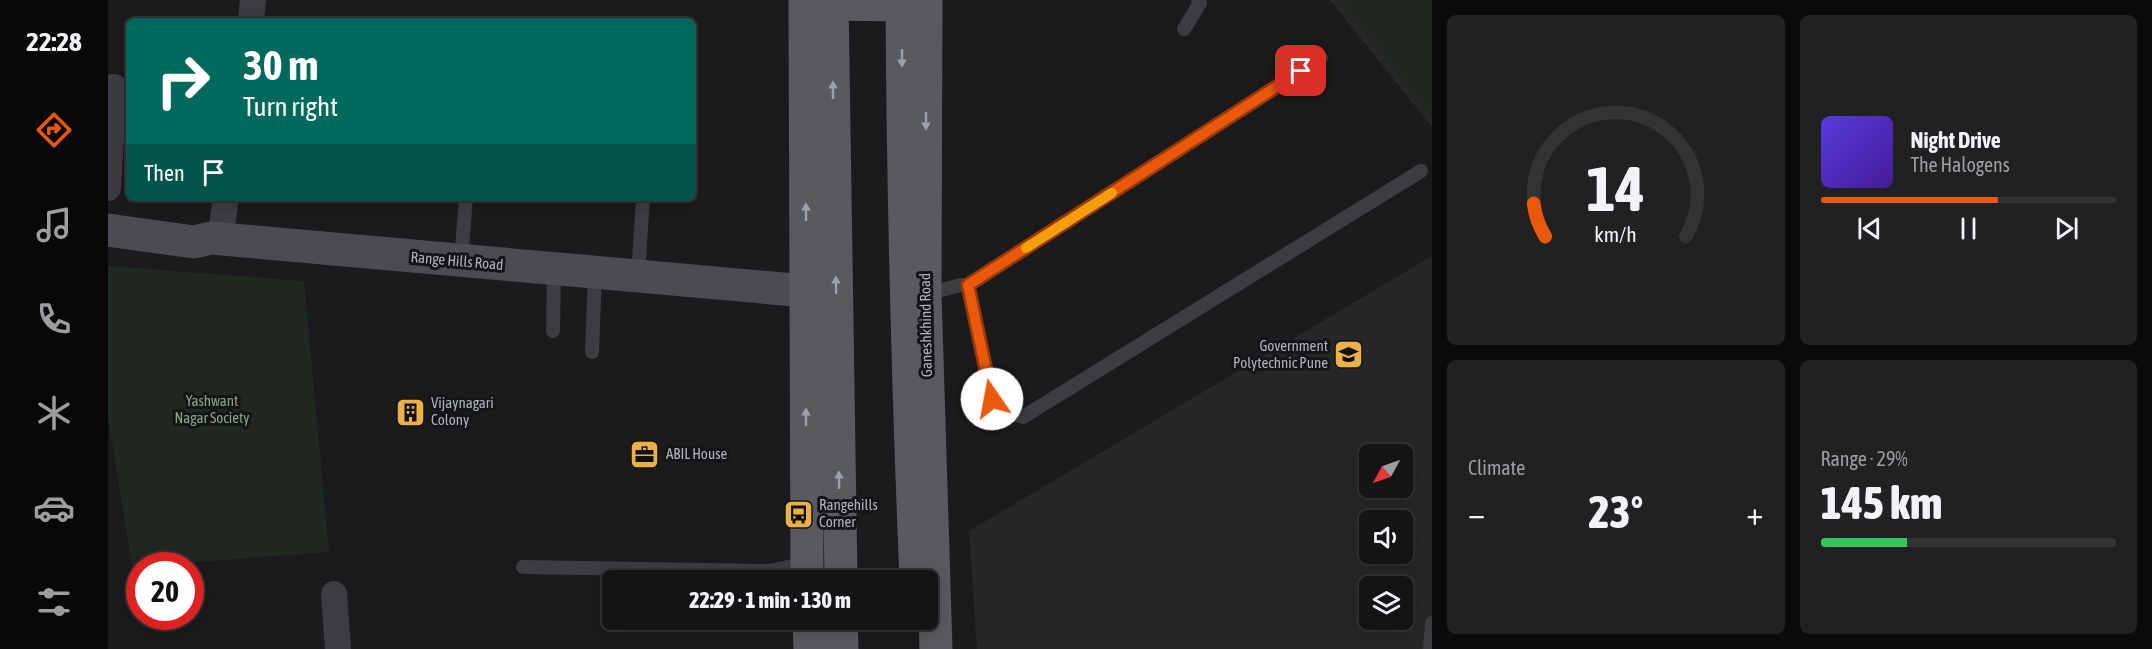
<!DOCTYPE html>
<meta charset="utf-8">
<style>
:root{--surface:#141416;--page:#212123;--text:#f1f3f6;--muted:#9d9ea1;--line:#333335;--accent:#ea580c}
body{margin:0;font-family:"Asap Condensed",sans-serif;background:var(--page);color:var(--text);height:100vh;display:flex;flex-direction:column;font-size:22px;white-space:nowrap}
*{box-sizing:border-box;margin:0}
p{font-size:20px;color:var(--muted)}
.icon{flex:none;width:33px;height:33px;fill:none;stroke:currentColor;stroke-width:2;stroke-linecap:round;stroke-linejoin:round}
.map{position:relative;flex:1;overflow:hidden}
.panel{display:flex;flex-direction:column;gap:15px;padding:15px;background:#0b0b0c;width:720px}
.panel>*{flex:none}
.hud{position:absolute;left:18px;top:18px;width:570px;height:183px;border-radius:9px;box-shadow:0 3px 15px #0003,0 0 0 2px var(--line);background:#00695c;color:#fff;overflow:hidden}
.needle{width:39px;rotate:230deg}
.fabs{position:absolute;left:1251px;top:444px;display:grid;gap:12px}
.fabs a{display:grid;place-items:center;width:54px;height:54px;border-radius:9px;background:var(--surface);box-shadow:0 3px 15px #0003,0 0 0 2px var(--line);font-size:30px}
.speed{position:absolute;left:18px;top:552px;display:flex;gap:12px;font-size:30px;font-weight:700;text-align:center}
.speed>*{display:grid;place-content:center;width:78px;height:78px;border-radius:50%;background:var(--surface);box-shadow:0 3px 15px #0003,0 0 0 2px var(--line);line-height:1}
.speed .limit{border:9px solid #d22;background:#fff;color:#111}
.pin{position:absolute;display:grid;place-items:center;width:51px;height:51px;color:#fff;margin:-26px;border-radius:12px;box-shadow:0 3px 9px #0006}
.me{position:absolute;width:66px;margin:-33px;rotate:348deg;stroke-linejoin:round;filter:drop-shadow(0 0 4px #0008)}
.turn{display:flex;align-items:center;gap:21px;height:126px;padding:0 18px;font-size:27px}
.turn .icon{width:78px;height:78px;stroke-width:2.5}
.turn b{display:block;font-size:42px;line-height:51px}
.then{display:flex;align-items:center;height:57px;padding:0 18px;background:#0003;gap:12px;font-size:22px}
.big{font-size:45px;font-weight:800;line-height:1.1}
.panel .card{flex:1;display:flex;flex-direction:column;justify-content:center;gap:9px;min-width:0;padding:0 21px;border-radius:9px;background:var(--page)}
.panel .dial{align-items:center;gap:0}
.dial svg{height:156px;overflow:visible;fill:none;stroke:var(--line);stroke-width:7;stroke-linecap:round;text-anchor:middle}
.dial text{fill:var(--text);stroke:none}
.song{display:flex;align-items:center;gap:18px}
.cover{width:72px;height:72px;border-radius:9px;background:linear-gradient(135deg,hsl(250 70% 55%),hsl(260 70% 35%))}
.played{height:6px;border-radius:3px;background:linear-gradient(90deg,var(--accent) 60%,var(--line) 60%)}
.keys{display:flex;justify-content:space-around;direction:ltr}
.heat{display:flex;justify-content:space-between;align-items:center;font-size:33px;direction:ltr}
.charge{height:9px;border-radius:4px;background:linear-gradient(90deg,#34c759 29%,var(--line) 0)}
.panel .tiles{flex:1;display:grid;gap:15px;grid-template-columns:repeat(2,1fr)}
.trip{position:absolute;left:494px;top:570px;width:336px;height:60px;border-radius:9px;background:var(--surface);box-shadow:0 3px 15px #0003,0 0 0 2px var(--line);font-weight:800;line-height:60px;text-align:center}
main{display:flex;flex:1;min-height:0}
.tab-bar{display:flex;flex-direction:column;width:108px;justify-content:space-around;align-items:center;background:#080809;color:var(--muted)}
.tab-bar .icon{width:42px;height:42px}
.tab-bar .active{color:var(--accent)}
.tab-bar b{font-size:27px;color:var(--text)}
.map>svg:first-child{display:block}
.built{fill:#27272a;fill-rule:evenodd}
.green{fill:#202821}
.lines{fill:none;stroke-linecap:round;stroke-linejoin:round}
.service{stroke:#3c3d42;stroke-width:14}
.minor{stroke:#3c3d42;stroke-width:26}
.secondary{stroke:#4a4c52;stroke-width:33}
.primary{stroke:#585a60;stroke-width:33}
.primary-bridge{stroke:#585a60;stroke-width:33}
.oneway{fill:#9da0aa}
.route-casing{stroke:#983908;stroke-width:15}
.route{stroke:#ea580c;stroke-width:10}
.slow{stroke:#f59e0b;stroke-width:10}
.labels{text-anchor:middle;stroke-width:6;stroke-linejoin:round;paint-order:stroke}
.street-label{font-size:15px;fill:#aeb2bc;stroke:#151518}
.poi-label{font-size:15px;fill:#aeb2bc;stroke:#151518;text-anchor:start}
.park-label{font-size:15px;fill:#86a587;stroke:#151518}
</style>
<main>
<nav class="tab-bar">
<b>22:28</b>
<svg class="icon active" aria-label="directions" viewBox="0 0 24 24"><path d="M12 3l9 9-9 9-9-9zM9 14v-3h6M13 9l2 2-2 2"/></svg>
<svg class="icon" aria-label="music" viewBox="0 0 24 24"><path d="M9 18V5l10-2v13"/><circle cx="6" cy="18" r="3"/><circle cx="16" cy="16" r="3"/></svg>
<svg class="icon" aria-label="phone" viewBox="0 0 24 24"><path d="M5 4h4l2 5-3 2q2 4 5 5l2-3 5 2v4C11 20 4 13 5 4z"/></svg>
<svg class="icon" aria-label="climate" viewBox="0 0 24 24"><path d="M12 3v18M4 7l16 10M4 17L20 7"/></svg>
<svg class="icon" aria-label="car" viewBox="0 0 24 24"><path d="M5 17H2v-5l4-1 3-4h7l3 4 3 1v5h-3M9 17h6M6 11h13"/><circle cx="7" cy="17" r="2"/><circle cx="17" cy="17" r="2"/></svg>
<svg class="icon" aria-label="filters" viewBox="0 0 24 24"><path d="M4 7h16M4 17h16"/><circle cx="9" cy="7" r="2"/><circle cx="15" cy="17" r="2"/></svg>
</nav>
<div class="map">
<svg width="1324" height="649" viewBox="0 0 1324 649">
<rect width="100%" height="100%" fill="#1b1b1d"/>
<path class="built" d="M1222,0H1324V127Z
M1324,256V649H869L861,531ZM1262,454H1294V488H1262ZM1262,520H1294V554H1262ZM1262,586H1294V620H1262Z"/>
<path class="green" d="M1233,0H1324V116Z
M0,266L196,281L221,552L24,567L0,416Z"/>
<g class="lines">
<path class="service" d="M1076,29L1092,3L1090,0
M353,261L358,198
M530,277L535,198
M860,285L884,399L897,413L915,417L1313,171
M818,294L853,285H860L1213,58
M445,331L446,269
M484,352L487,273
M415,567L662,571L698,563
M1322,649L1324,623"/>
<path class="minor" d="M143,21L145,0
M0,188L6,87
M112,239L118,198
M226,594L230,649"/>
<path class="secondary" d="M0,230L86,242L103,238L698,291"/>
<path class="primary" d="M697,0L699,580
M818,0L817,294L828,649
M697,4L818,5
M701,620L702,649
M733,620L734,649"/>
<path class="primary-bridge" d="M724,0L733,580
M794,0C795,194 800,387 808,580"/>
</g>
<defs><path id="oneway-solid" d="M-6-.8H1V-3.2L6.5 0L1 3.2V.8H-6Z" transform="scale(1.5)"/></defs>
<g class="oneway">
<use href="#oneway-solid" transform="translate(794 58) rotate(90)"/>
<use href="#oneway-solid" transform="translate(725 90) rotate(-90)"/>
<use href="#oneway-solid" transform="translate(818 121) rotate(90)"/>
<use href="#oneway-solid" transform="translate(698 212) rotate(-90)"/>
<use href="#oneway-solid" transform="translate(728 285) rotate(-91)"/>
<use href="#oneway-solid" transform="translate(698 417) rotate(-90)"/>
<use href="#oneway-solid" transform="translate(731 480) rotate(-91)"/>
</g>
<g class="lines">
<defs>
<path id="route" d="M884,399L860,285L1193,71"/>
</defs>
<use href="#route" class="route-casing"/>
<use href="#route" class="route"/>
<path class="slow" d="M918,248L1004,193"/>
</g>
<defs>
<symbol id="university-square" viewBox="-11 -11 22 22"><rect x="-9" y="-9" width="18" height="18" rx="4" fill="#ebb145" stroke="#151518"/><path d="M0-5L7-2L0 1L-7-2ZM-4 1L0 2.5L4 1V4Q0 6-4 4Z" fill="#111"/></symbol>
<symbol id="building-square" viewBox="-11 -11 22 22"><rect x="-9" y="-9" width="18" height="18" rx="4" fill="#ebb145" stroke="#151518"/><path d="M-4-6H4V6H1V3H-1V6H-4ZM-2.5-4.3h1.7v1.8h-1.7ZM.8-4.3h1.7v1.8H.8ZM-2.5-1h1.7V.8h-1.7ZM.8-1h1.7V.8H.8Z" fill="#111"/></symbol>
<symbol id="office-square" viewBox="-11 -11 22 22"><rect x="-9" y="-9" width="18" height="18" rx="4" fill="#ebb145" stroke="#151518"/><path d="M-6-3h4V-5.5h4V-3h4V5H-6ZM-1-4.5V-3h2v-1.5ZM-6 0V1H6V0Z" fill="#111"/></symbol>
<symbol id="bus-square" viewBox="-11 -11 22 22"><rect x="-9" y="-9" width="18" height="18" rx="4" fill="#ebb145" stroke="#151518"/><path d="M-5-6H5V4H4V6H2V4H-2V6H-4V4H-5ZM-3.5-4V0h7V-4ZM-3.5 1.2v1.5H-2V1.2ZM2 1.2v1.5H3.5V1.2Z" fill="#111"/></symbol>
</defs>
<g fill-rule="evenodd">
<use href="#university-square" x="1224" y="338" width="33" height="33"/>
<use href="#building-square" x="286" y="396" width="33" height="33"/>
<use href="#office-square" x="520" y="438" width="33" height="33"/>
<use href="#bus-square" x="674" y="498" width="33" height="33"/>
</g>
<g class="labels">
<g class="street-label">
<text transform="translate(349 261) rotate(5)" y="5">Range Hills Road</text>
<text transform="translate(818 325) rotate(-91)" y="5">Ganeshkhind Road</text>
</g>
<g class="poi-label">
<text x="1220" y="351" text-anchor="end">Government<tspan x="1220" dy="17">Polytechnic Pune</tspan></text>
<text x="323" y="408">Vijaynagari<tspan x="323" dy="17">Colony</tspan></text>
<text x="558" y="459">ABIL House</text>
<text x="711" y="510">Rangehills<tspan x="711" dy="17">Corner</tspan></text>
</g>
<g class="park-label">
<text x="104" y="406">Yashwant<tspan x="104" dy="17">Nagar Society</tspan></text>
</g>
</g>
</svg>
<div class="fabs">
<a><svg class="needle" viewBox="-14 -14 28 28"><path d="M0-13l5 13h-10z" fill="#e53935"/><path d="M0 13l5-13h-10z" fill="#9d9ea1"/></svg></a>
<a><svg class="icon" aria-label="sound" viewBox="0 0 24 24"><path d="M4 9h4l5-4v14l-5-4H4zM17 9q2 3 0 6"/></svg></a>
<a><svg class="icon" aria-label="layers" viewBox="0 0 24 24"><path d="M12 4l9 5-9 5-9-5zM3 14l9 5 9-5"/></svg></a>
</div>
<div class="speed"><div class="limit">20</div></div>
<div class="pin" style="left:1193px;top:71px;background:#d93025"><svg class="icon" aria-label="arrive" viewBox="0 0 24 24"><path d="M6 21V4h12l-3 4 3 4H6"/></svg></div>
<svg class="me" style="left:884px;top:399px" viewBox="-20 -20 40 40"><circle r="19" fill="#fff"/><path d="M0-13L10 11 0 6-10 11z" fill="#ea580c"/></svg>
<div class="trip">22:29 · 1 min · 130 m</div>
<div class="hud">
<div class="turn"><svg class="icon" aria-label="right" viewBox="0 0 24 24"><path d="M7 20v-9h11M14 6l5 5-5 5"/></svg><div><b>30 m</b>Turn right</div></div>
<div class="then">Then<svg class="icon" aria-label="arrive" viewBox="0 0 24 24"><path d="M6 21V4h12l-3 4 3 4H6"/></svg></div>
</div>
</div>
<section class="panel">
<div class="tiles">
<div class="card dial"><svg viewBox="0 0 100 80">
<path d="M14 69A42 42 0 1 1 86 69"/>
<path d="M14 69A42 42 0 0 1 8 52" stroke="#ea580c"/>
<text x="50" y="56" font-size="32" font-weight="700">14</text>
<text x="50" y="72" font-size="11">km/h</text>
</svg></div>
<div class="card">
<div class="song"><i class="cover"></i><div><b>Night Drive</b><p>The Halogens</p></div></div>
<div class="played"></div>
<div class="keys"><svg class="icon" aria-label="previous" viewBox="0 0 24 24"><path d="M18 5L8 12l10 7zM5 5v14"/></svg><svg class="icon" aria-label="pause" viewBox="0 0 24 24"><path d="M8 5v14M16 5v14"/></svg><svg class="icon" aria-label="next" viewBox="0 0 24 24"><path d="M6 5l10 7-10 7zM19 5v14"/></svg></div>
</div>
<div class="card"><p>Climate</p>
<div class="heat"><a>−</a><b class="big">23°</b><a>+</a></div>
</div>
<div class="card"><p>Range · 29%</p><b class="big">145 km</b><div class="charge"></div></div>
</div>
</section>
</main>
